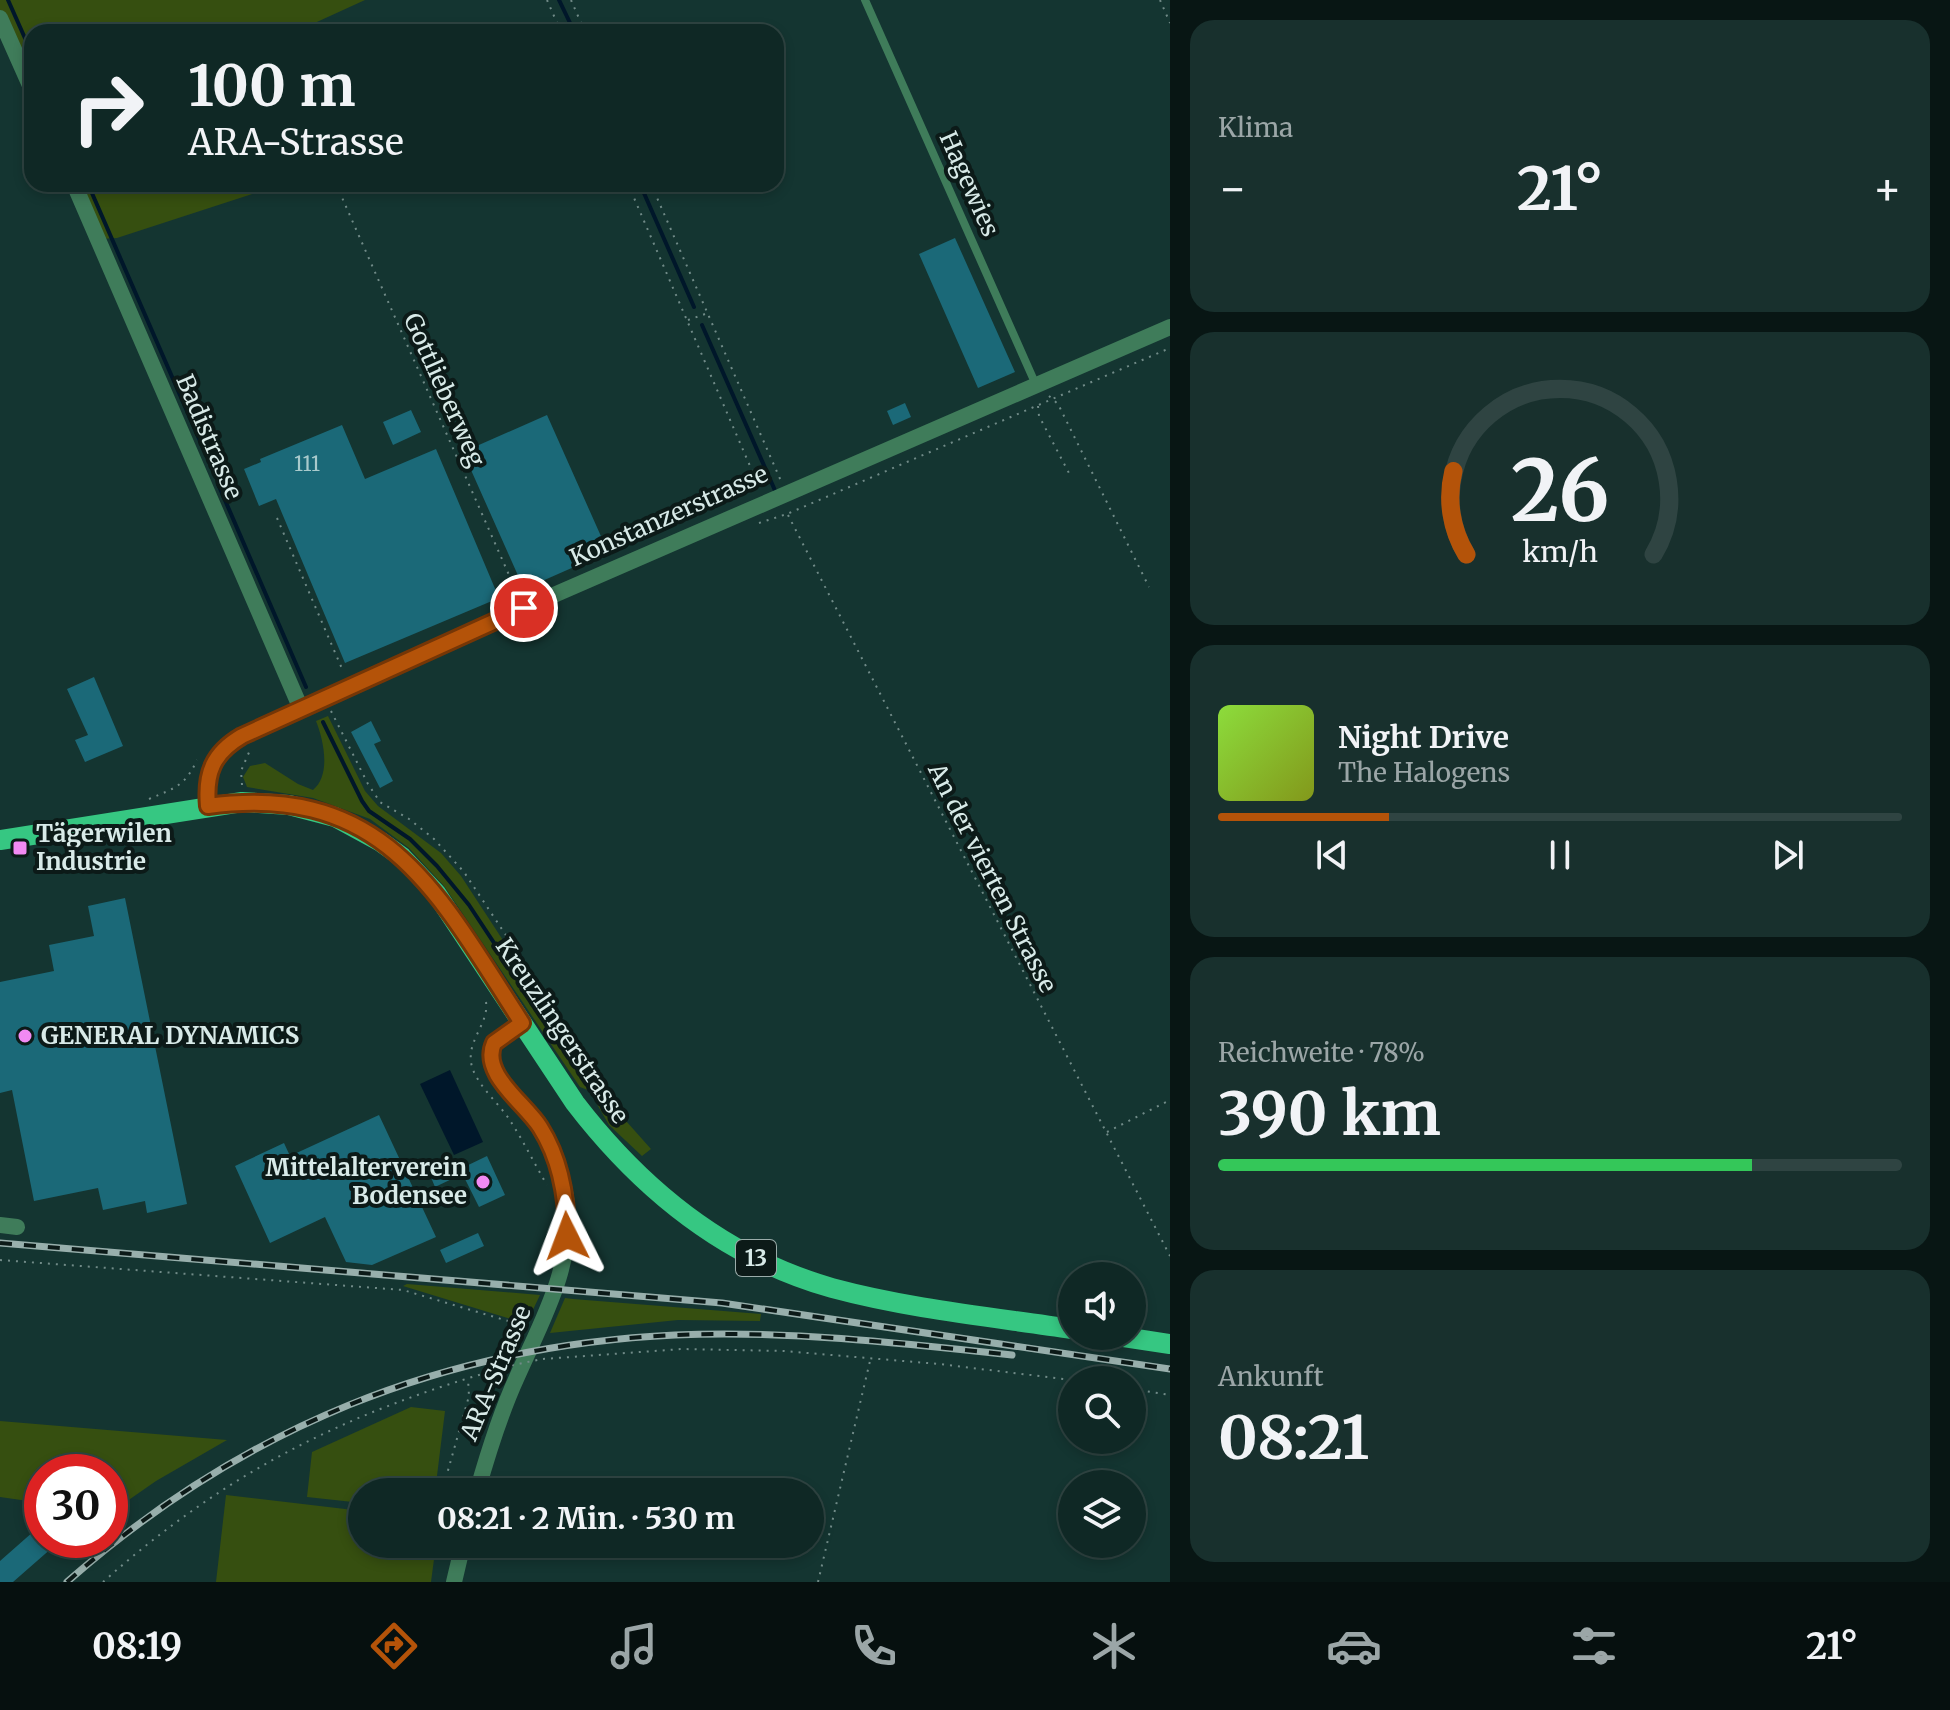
<!DOCTYPE html>
<html lang="de">
<meta charset="utf-8">
<style>
:root{--surface:#0f2825;--page:#18302d;--text:#f1f3f6;--muted:#9ba6a7;--line:#2f4442;--accent:#b45309}
body{margin:0;font-family:Merriweather,serif;background:var(--page);color:var(--text);height:100vh;display:flex;flex-direction:column;font-size:30px;white-space:nowrap}
*{box-sizing:border-box;margin:0}
p{font-size:26px;color:var(--muted)}
.icon{flex:none;width:44px;height:44px;fill:none;stroke:currentColor;stroke-width:2;stroke-linecap:round;stroke-linejoin:round}
.map{position:relative;flex:1;overflow:hidden}
.details{display:flex;flex-direction:column;gap:20px;padding:20px;background:#081614;width:780px}
.details>*{flex:none}
.top-card{position:absolute;left:24px;top:24px;width:760px;height:168px;border-radius:24px;box-shadow:0 4px 12px #0003,0 0 0 2px var(--line);background:#0f2825;color:var(--text);overflow:hidden}
.fabs{position:absolute;left:1058px;top:1262px;display:grid;gap:16px}
.fabs a{display:grid;place-items:center;width:88px;height:88px;border-radius:50%;background:var(--surface);box-shadow:0 4px 12px #0003,0 0 0 2px var(--line);font-size:40px}
.speed{position:absolute;left:24px;top:1454px;display:flex;gap:16px;font-size:40px;font-weight:700;text-align:center}
.speed>*{display:grid;place-content:center;width:104px;height:104px;border-radius:50%;background:var(--surface);box-shadow:0 4px 12px #0003,0 0 0 2px var(--line);line-height:1}
.speed .limit{border:12px solid #d22;background:#fff;color:#111}
.pin{position:absolute;display:grid;place-items:center;width:68px;height:68px;color:#fff;margin:-34px;border:4px solid #fff;border-radius:50%;box-shadow:0 2px 8px #0007}
.me{position:absolute;width:88px;margin:-44px;rotate:357deg;stroke-linejoin:round;filter:drop-shadow(0 0 6px #0008)}
.turn{display:flex;align-items:center;gap:28px;height:168px;padding:0 32px;font-size:36px}
.turn .icon{width:104px;height:104px;stroke-width:2.5}
.turn b{display:block;font-size:56px;line-height:68px}
.big{font-size:60px;font-weight:700;line-height:1.1}
.details .tile{flex:1;display:flex;flex-direction:column;justify-content:center;gap:12px;min-width:0;padding:0 28px;border-radius:24px;background:var(--page)}
.details .dial{align-items:center;gap:0}
.dial svg{height:208px;overflow:visible;fill:none;stroke:var(--line);stroke-width:7;stroke-linecap:round;text-anchor:middle}
.dial text{fill:var(--text);stroke:none}
.song{display:flex;align-items:center;gap:24px}
.cover{width:96px;height:96px;border-radius:12px;background:linear-gradient(135deg,hsl(90 70% 55%),hsl(70 70% 35%))}
.played{height:8px;border-radius:4px;background:linear-gradient(90deg,var(--accent) 25%,var(--line) 25%)}
.keys{display:flex;justify-content:space-around;direction:ltr}
.heat{display:flex;justify-content:space-between;align-items:center;font-size:44px;direction:ltr}
.charge{height:12px;border-radius:6px;background:linear-gradient(90deg,#34c759 78%,var(--line) 0)}
.trip{position:absolute;left:348px;top:1478px;width:476px;height:80px;border-radius:40px;background:var(--surface);box-shadow:0 4px 12px #0003,0 0 0 2px var(--line);font-weight:700;line-height:80px;text-align:center}
.dock{display:flex;height:128px;justify-content:space-around;align-items:center;background:#06100f;color:var(--muted)}
.dock .icon{width:56px;height:56px}
.dock .current{color:var(--accent)}
.dock b{font-size:36px;color:var(--text)}
main{display:flex;flex:1;min-height:0}
.map>svg:first-child{display:block}
.green{fill:#364f10}
.water{fill:#00172a}
.lines{fill:none;stroke-linecap:round;stroke-linejoin:round}
.stream{stroke:#00172a;stroke-width:4}
.building{fill:#1b6978}
.path{stroke:#718b88;stroke-width:2;stroke-dasharray:2 6;stroke-linecap:butt}
.service{stroke:#3f7c5a;stroke-width:8}
.minor{stroke:#3f7c5a;stroke-width:16}
.tertiary{stroke:#3f7c5a;stroke-width:16}
.primary{stroke:#36c782;stroke-width:20}
.rail-casing{stroke:#98afac;stroke-width:7}
.rail{stroke:#0c1a18;stroke-width:4;stroke-dasharray:12;stroke-linecap:butt}
.path-bridge{stroke:#718b88;stroke-width:2;stroke-dasharray:2 6;stroke-linecap:butt}
.route-casing{stroke:#753606;stroke-width:20}
.route{stroke:#b45309;stroke-width:14}
.poi-dot{fill:#f28af3;stroke:#0c1a18;stroke-width:3}
.labels{text-anchor:middle;stroke-width:8;stroke-linejoin:round;paint-order:stroke}
.number-label{font-size:20px;fill:#a9cacc}
.shield{fill:#0c1a18;stroke:#9bacaa;stroke-width:2}
.shield-label{font-size:22px;font-weight:bold;fill:#d8eae8}
.street-label{font-size:24px;fill:#d8eae8;stroke:#0c1a18}
.poi-label{font-size:24px;font-weight:bold;fill:#d8eae8;stroke:#0c1a18;text-anchor:start}
</style>
<main>
<div class="map">
<svg width="1170" height="1582" viewBox="0 0 1170 1582">
<rect width="100%" height="100%" fill="#143531"/>
<path class="green" d="M0,0H365L295,32H32V91L0,18Z
M73,184H283L117,238L98,239Z
M328,716L365,791L378,806L441,853L461,876L597,1084L590,1091L580,1087L444,886L409,848L370,819L313,798L247,787L243,777L250,766L265,763L298,784L313,790C331,775 324,741 316,721Z
M602,1094L651,1149L642,1156L609,1125L594,1099Z
M407,1284L540,1295L529,1318L524,1323L403,1286Z
M565,1298L573,1299L761,1314L760,1321L678,1320L550,1333Z
M411,1407L445,1411L435,1492H362V1503L307,1497L312,1452Z
M0,1421L227,1440L156,1481L110,1513V1472H42V1503L0,1497Z
M226,1495L362,1511V1544H436L431,1582H216Z"/>
<path class="water" d="M450,1070L483,1142L454,1155L420,1084Z"/>
<g class="lines">
<path class="stream" d="M8,0L32,54
M559,0L572,27
M88,184L207,457
M640,184L694,307
M702,325L777,495
M218,484L306,687
M323,722L362,801L369,811L410,839L437,866L469,905L589,1087"/>
</g>
<path class="building" d="M955,238L1015,372L978,388L919,254Z
M905,403L911,417L893,425L887,411Z
M411,410L421,432L393,445L383,422Z
M547,415L608,552L524,589L463,452Z
M342,425L365,479L436,449L499,598L345,663L276,499L259,506L244,469L261,462L260,459Z
M94,677L123,746L85,762L75,740L88,735L67,689Z
M371,721L381,741L374,744L393,781L380,788L351,732Z
M125,898L187,1204L147,1213L145,1201L103,1210L98,1188L34,1201L12,1090L0,1093V982L54,971L49,945L94,936L88,906Z
M379,1115L436,1237L372,1265L346,1262L325,1217L270,1243L235,1166L284,1143L290,1156Z
M487,1156L505,1195L479,1207L460,1169Z
M451,1166L456,1177L435,1187L430,1175Z
M478,1233L484,1246L446,1263L440,1250Z
M42,1524V1540H61L13,1582H0V1561Z"/>
<g class="lines">
<path class="path" d="M547,0L561,32
M571,0L585,32
M1160,0L1170,23
M336,184L517,593
M628,184L750,466L762,486
M651,184L781,481
M688,320L708,313
M1049,396L1058,404L1149,587
M1038,406L1039,416L1070,475
M788,515L1170,1256
M277,518L343,671
M759,523L787,514L1170,348
M331,711L368,784L380,802L409,819L434,839L464,872L525,964L550,1007L608,1091
M242,785L241,771L250,750
M149,799C175,788 185,786 197,760
M486,1002C489,1023 468,1039 471,1062C474,1083 498,1102 509,1119C523,1140 534,1163 547,1185
M1107,1132L1170,1100
M0,1260L403,1290L525,1326
M543,1359L682,1349L784,1351L939,1364L1072,1380
M1132,1389L1170,1395
M455,1492L449,1486L447,1474L469,1396L468,1379
M103,1582C225,1473 346,1412 503,1368
M818,1582L870,1361"/>
<path class="service" d="M865,0L1036,385"/>
<path class="minor" d="M0,18L32,90
M74,184L301,709
M0,1225L17,1227
M477,1492C488,1453 500,1414 517,1377C542,1320 573,1268 567,1204C564,1178 554,1151 541,1129C526,1104 481,1073 494,1043L522,1023
M454,1582L463,1544"/>
<path class="tertiary" d="M208,806C205,773 213,753 242,736L524,608L1170,327"/>
<path class="primary" d="M0,840L242,802L289,805L335,817L381,842L402,857L436,893L575,1103C641,1189 726,1258 832,1288C910,1309 992,1317 1072,1329
M1117,1336L1170,1344"/>
<defs>
<path id="rail" d="M0,1243L722,1303L1170,1369
M67,1582C242,1428 442,1346 675,1335C785,1330 902,1343 1012,1355"/>
</defs>
<use href="#rail" class="rail-casing"/>
<use href="#rail" class="rail"/>
<path class="path-bridge" d="M504,1367L542,1359"/>
</g>
<g class="lines">
<defs>
<path id="route" d="M524,608L242,736C213,753 205,773 208,806C386,782 439,895 522,1023L494,1043C480,1074 525,1103 540,1127C561,1160 567,1198 567,1236"/>
</defs>
<use href="#route" class="route-casing"/>
<use href="#route" class="route"/>
</g>
<g class="poi-dot">
<rect x="12" y="840" width="16" height="16" rx="4"/>
<circle cx="25" cy="1036" r="8"/>
<circle cx="483" cy="1182" r="8"/>
</g>
<g class="labels">
<g class="number-label">
<text x="307" y="471">111</text>
</g>
<rect class="shield" x="736" y="1240" width="40" height="36" rx="6"/>
<g class="shield-label">
<text x="756" y="1266">13</text>
</g>
<g class="street-label">
<text transform="translate(969 184) rotate(66)" y="8">Hagewies</text>
<text transform="translate(444 390) rotate(66)" y="8">Gottlieberweg</text>
<text transform="translate(209 437) rotate(67)" y="8">Badistrasse</text>
<text transform="translate(669 516) rotate(-24)" y="8">Konstanzerstrasse</text>
<text transform="translate(992 878) rotate(63)" y="8">An der vierten Strasse</text>
<text transform="translate(562 1031) rotate(56)" y="8">Kreuzlingerstrasse</text>
<text transform="translate(496 1373) rotate(-67)" y="8">ARA-Strasse</text>
</g>
<g class="poi-label">
<text x="36" y="842">Tägerwilen<tspan x="36" dy="28">Industrie</tspan></text>
<text x="41" y="1044">GENERAL DYNAMICS</text>
<text x="467" y="1176" text-anchor="end">Mittelalterverein<tspan x="467" dy="28">Bodensee</tspan></text>
</g>
</g>
</svg>
<div class="fabs">
<a><svg class="icon" aria-label="sound" viewBox="0 0 24 24"><path d="M4 9h4l5-4v14l-5-4H4zM17 9q2 3 0 6"/></svg></a>
<a><svg class="icon" aria-label="search" viewBox="0 0 24 24"><circle cx="10" cy="10" r="6"/><path d="M15 15l6 6"/></svg></a>
<a><svg class="icon" aria-label="layers" viewBox="0 0 24 24"><path d="M12 4l9 5-9 5-9-5zM3 14l9 5 9-5"/></svg></a>
</div>
<div class="speed"><div class="limit">30</div></div>
<div class="pin" style="left:524px;top:608px;background:#d93025"><svg class="icon" aria-label="arrive" viewBox="0 0 24 24"><path d="M6 21V4h12l-3 4 3 4H6"/></svg></div>
<svg class="me" style="left:567px;top:1236px" viewBox="-20 -20 40 40"><path d="M0-17L14 15 0 8-14 15z" fill="#b45309" stroke="#fff" stroke-width="4"/></svg>
<div class="trip">08:21 · 2 Min. · 530 m</div>
<div class="top-card">
<div class="turn"><svg class="icon" aria-label="right" viewBox="0 0 24 24"><path d="M7 20v-9h11M14 6l5 5-5 5"/></svg><div><b>100 m</b>ARA-Strasse</div></div>
</div>
</div>
<section class="details">
<div class="tile"><p>Klima</p>
<div class="heat"><a>−</a><b class="big">21°</b><a>+</a></div>
</div>
<div class="tile dial"><svg viewBox="0 0 100 80">
<path d="M14 69A42 42 0 1 1 86 69"/>
<path d="M14 69A42 42 0 0 1 9 37" stroke="#b45309"/>
<text x="50" y="56" font-size="32" font-weight="700">26</text>
<text x="50" y="72" font-size="11">km/h</text>
</svg></div>
<div class="tile">
<div class="song"><i class="cover"></i><div><b>Night Drive</b><p>The Halogens</p></div></div>
<div class="played"></div>
<div class="keys"><svg class="icon" aria-label="previous" viewBox="0 0 24 24"><path d="M18 5L8 12l10 7zM5 5v14"/></svg><svg class="icon" aria-label="pause" viewBox="0 0 24 24"><path d="M8 5v14M16 5v14"/></svg><svg class="icon" aria-label="next" viewBox="0 0 24 24"><path d="M6 5l10 7-10 7zM19 5v14"/></svg></div>
</div>
<div class="tile"><p>Reichweite · 78%</p><b class="big">390 km</b><div class="charge"></div></div>
<div class="tile"><p>Ankunft</p><b class="big">08:21</b></div>
</section>
</main>
<nav class="dock">
<b>08:19</b>
<svg class="icon current" aria-label="directions" viewBox="0 0 24 24"><path d="M12 3l9 9-9 9-9-9zM9 14v-3h6M13 9l2 2-2 2"/></svg>
<svg class="icon" aria-label="music" viewBox="0 0 24 24"><path d="M9 18V5l10-2v13"/><circle cx="6" cy="18" r="3"/><circle cx="16" cy="16" r="3"/></svg>
<svg class="icon" aria-label="phone" viewBox="0 0 24 24"><path d="M5 4h4l2 5-3 2q2 4 5 5l2-3 5 2v4C11 20 4 13 5 4z"/></svg>
<svg class="icon" aria-label="climate" viewBox="0 0 24 24"><path d="M12 3v18M4 7l16 10M4 17L20 7"/></svg>
<svg class="icon" aria-label="car" viewBox="0 0 24 24"><path d="M5 17H2v-5l4-1 3-4h7l3 4 3 1v5h-3M9 17h6M6 11h13"/><circle cx="7" cy="17" r="2"/><circle cx="17" cy="17" r="2"/></svg>
<svg class="icon" aria-label="filters" viewBox="0 0 24 24"><path d="M4 7h16M4 17h16"/><circle cx="9" cy="7" r="2"/><circle cx="15" cy="17" r="2"/></svg>
<b>21°</b>
</nav>
